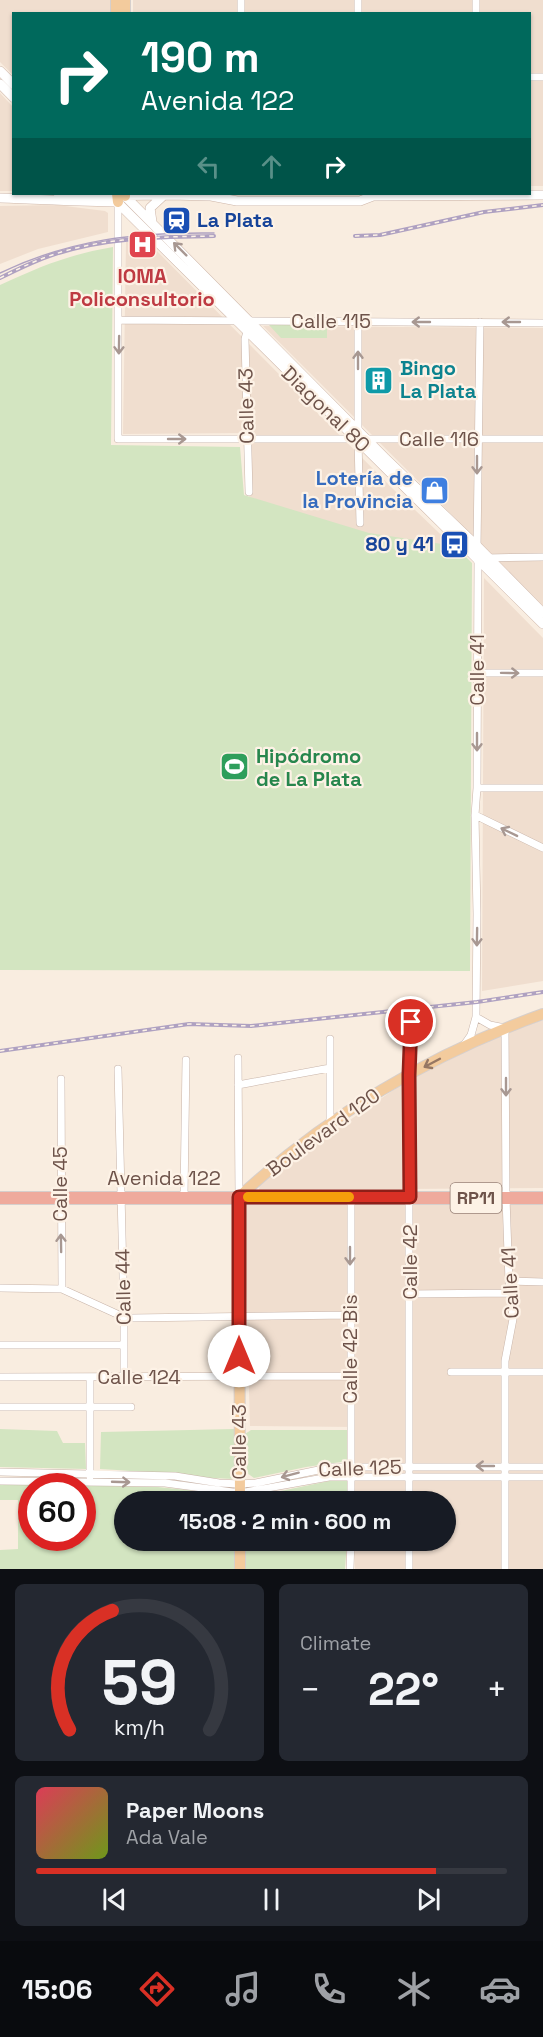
<!DOCTYPE html>
<meta charset="utf-8">
<style>
:root{--surface:#171b24;--page:#242831;--text:#f1f3f6;--muted:#9ea1a6;--line:#363941;--accent:#d93025}
body{margin:0;font-family:"Space Grotesk",sans-serif;background:var(--page);color:var(--text);height:100vh;display:flex;flex-direction:column;font-size:22px;white-space:nowrap}
*{box-sizing:border-box;margin:0}
p{font-size:20px;color:var(--muted)}
.icon{flex:none;width:33px;height:33px;fill:none;stroke:currentColor;stroke-width:2;stroke-linecap:round;stroke-linejoin:round}
.map{position:relative;height:1569px;overflow:hidden}
.panel{display:flex;flex-direction:column;gap:15px;padding:15px;background:#0d0f14;flex:1}
.panel>*{flex:none}
.top-card{position:absolute;left:12px;top:12px;width:519px;height:183px;border-radius:0px;box-shadow:0 2px 4px #0004;background:#00695c;color:#fff;overflow:hidden}
.speed{position:absolute;left:18px;top:1473px;display:flex;gap:12px;font-size:30px;font-weight:700;text-align:center}
.speed>*{display:grid;place-content:center;width:78px;height:78px;border-radius:50%;background:var(--surface);box-shadow:0 2px 4px #0004;line-height:1}
.speed .limit{border:9px solid #d22;background:#fff;color:#111}
.pin{position:absolute;display:grid;place-items:center;width:51px;height:51px;color:#fff;margin:-26px;border:3px solid #fff;border-radius:50%;box-shadow:0 2px 6px #0007}
.me{position:absolute;width:66px;margin:-33px;rotate:0deg;stroke-linejoin:round;filter:drop-shadow(0 0 4px #0008)}
.turn{display:flex;align-items:center;gap:21px;height:126px;padding:0 30px;font-size:27px}
.turn .icon{width:78px;height:78px;stroke-width:2.5}
.turn b{display:block;font-size:42px;line-height:51px}
.lanes{display:flex;align-items:center;height:57px;padding:0 30px;background:#0003;justify-content:center;gap:30px;direction:ltr}
.lanes .off{opacity:.35}
.big{font-size:45px;font-weight:700;line-height:1.1}
.panel .card{flex:1;display:flex;flex-direction:column;justify-content:center;gap:9px;min-width:0;padding:0 21px;border-radius:9px;background:var(--page)}
.panel .dial{align-items:center;gap:0}
.dial svg{height:156px;overflow:visible;fill:none;stroke:var(--line);stroke-width:7;stroke-linecap:round;text-anchor:middle}
.dial text{fill:var(--text);stroke:none}
.song{display:flex;align-items:center;gap:18px}
.cover{width:72px;height:72px;border-radius:9px;background:linear-gradient(135deg,hsl(350 70% 55%),hsl(80 70% 35%))}
.played{height:6px;border-radius:3px;background:linear-gradient(90deg,var(--accent) 85%,var(--line) 85%)}
.keys{display:flex;justify-content:space-around;direction:ltr}
.heat{display:flex;justify-content:space-between;align-items:center;font-size:33px;direction:ltr}
.panel .tiles{flex:1;display:grid;gap:15px;grid-template-columns:1fr 1fr}
.card:last-child{grid-column:span 2}
.trip{position:absolute;left:114px;top:1491px;width:342px;height:60px;border-radius:30px;background:var(--surface);box-shadow:0 2px 4px #0004;font-weight:700;line-height:60px;text-align:center}
.tab-bar{display:flex;height:96px;justify-content:space-around;align-items:center;background:#090b0e;color:var(--muted)}
.tab-bar .icon{width:42px;height:42px}
.tab-bar .selected{color:var(--accent)}
.tab-bar b{font-size:27px;color:var(--text)}
.map>svg:first-child{display:block}
.residential{fill:#f0decf}
.green{fill:#d3e5c1;fill-rule:evenodd}
.lines{fill:none;stroke-linecap:round;stroke-linejoin:round}
.street-casing{stroke:#c8b4a9;stroke-width:8}
.secondary-casing{stroke:#ceb6a9;stroke-width:10}
.primary-casing{stroke:#d6cfcc;stroke-width:12}
.highway-casing{stroke:#d6cfcc;stroke-width:14}
.street{stroke:#fff;stroke-width:7}
.secondary{stroke:#fff;stroke-width:9}
.primary{stroke:#f3cb9d;stroke-width:10}
.highway{stroke:#efaa9c;stroke-width:12}
.tram{stroke:#afa1c1;stroke-width:1.5}
.rail-casing{stroke:#afa1c1;stroke-width:4}
.rail{stroke:#fdf2e6;stroke-width:1.5;stroke-dasharray:4.5;stroke-linecap:butt}
.oneway{stroke:#a89892}
.oneway2{stroke:#967763}
.route-casing{stroke:#8d1f18;stroke-width:15}
.route{stroke:#d93025;stroke-width:10}
.slow{stroke:#f59e0b;stroke-width:10}
.labels{text-anchor:middle;stroke-width:4.5;stroke-linejoin:round;paint-order:stroke}
.shield{fill:#fdf2e6;stroke:#998379;stroke-width:1.5}
.shield-label{font-size:18px;font-weight:bold;fill:#6e534a}
.transit-label{font-size:20px;font-weight:bold;fill:#164399;stroke:#fdf2e6;text-anchor:start}
.health-label{font-size:20px;font-weight:bold;fill:#be3a42;stroke:#fdf2e6}
.street-label{font-size:20px;fill:#6e534a;stroke:#fdf2e6}
.culture-label{font-size:20px;font-weight:bold;fill:#0d838f;stroke:#fdf2e6;text-anchor:start}
.shop-label{font-size:20px;font-weight:bold;fill:#366cbe;stroke:#fdf2e6;text-anchor:end}
.leisure-label{font-size:20px;font-weight:bold;fill:#27864d;stroke:#fdf2e6;text-anchor:start}
</style>
<div class="map">
<svg width="543" height="1569" viewBox="0 0 543 1569">
<rect width="100%" height="100%" fill="#f9ede0"/>
<path class="residential" d="M0,0H111V13L14,14L13,75L0,62Z
M133,0H543V186H530V14H133Z
M0,93L13,107V191H0Z
M57,205L105,211L108,213V232L38,249L0,264V206Z
M145,239L392,488L458,551L365,537L249,498L251,433L123,434L126,242Z
M263,326L543,328V606Z
M484,578L543,638V981L482,991Z
M543,1020V1188L259,1190L260,1182L405,1082L497,1036Z
M251,1199L543,1202V1569H355V1541L446,1540V1502L355,1501V1427L250,1426L244,1212L245,1204Z"/>
<path class="green" d="M113,247L111,445L240,447L244,495L369,533L455,546L472,563L470,971L0,970V285C39,267 70,254 113,247Z
M269,325H327V338H281Z
M0,1429L57,1431L63,1443H85L86,1469L0,1467Z
M234,1429V1479C190,1478 145,1471 100,1469L101,1432Z
M251,1430H350L348,1461L306,1467L254,1478L247,1473L245,1434Z
M344,1478L347,1480V1501L246,1502L251,1497Z
M0,1484L158,1487L236,1495V1501L124,1502V1540L236,1541L235,1569H0V1550L18,1549V1500H0ZM32,1486H82V1538H32Z
M246,1541H347L345,1569H246Z"/>
<g class="lines">
<defs>
<path id="street" d="M241,0V14
M358,14V0
M476,14V0
M530,77H543
M118,202V439H543
M119,320L543,323
M358,322V439L360,523
M248,327L245,339L249,492
M477,548L480,322
M486,558L543,557
M477,673H543
M477,788H543
M475,815L543,848
M476,1017L490,1025L505,1028L506,1198L509,1281L513,1319L505,1361V1569
M464,1045L471,1035L476,1017L477,914L475,815L477,788L478,559
M238,1058L239,1197
M118,1069L124,1317V1377
M61,1079L62,1289
M238,1085L330,1068
M330,1123V1039
M184,1197L186,1060
M351,1197V1502
M509,1281L543,1282
M0,1288L62,1289L119,1315L131,1318L350,1315
M410,1294L511,1293
M0,1345H124
M451,1372H543
M0,1377L350,1376
M90,1377V1476
M0,1407H131
M0,1472L175,1476L219,1483L240,1484L256,1483L333,1467H543
M0,1481L165,1483L240,1493L329,1477H543
M409,1502V1075L411,1022
M409,1540V1569
M350,1569L351,1540"/>
<path id="secondary" d="M0,71L14,85
M0,84L14,98
M109,194L543,624
M123,194L384,457L477,546L543,613
M0,198C40,199 78,202 118,202
M57,199L71,196L170,195L211,196L237,201H360L373,196L543,195
M152,222L150,208L163,196"/>
<path id="primary" d="M116,14V0
M125,14V0
M117,194L118,202
M125,194V196
M240,1502L239,1197C326,1116 431,1054 543,1014
M240,1540V1569"/>
<path id="highway" d="M0,1198H543"/>
</defs>
<use href="#street" class="street-casing"/>
<use href="#secondary" class="secondary-casing"/>
<use href="#primary" class="primary-casing"/>
<use href="#highway" class="highway-casing"/>
<use href="#street" class="street"/>
<use href="#secondary" class="secondary"/>
<use href="#primary" class="primary"/>
<use href="#highway" class="highway"/>
<path class="tram" d="M0,273C71,239 137,232 214,233"/>
<defs>
<path id="rail" d="M355,236L380,235L484,212L543,205
M0,278C18,269 36,260 55,254C107,237 160,237 214,236
M0,1051L189,1024L251,1026L477,1002L543,992"/>
</defs>
<use href="#rail" class="rail-casing"/>
<use href="#rail" class="rail"/>
</g>
<defs><path id="oneway-shaft" d="M-6 0H5M1.5-3L5.5 0L1.5 3" fill="none" stroke-width="1.6" stroke-linecap="round" stroke-linejoin="round" transform="scale(1.5)"/></defs>
<g class="oneway">
<use href="#oneway-shaft" transform="translate(180 249) rotate(-135)"/>
<use href="#oneway-shaft" transform="translate(421 322) rotate(-180)"/>
<use href="#oneway-shaft" transform="translate(511 322) rotate(-180)"/>
<use href="#oneway-shaft" transform="translate(119 345) rotate(91)"/>
<use href="#oneway-shaft" transform="translate(358 360) rotate(-90)"/>
<use href="#oneway-shaft" transform="translate(177 439)"/>
<use href="#oneway-shaft" transform="translate(477 465) rotate(90)"/>
<use href="#oneway-shaft" transform="translate(510 673) rotate(1)"/>
<use href="#oneway-shaft" transform="translate(477 742) rotate(90)"/>
<use href="#oneway-shaft" transform="translate(509 832) rotate(-154)"/>
<use href="#oneway-shaft" transform="translate(477 937) rotate(91)"/>
<use href="#oneway-shaft" transform="translate(506 1087) rotate(90)"/>
<use href="#oneway-shaft" transform="translate(61 1243) rotate(-91)"/>
<use href="#oneway-shaft" transform="translate(350 1256) rotate(90)"/>
<use href="#oneway-shaft" transform="translate(485 1466) rotate(-180)"/>
<use href="#oneway-shaft" transform="translate(290 1475) rotate(165)"/>
<use href="#oneway-shaft" transform="translate(121 1482) rotate(2)"/>
</g>
<use class="oneway2" href="#oneway-shaft" transform="translate(432 1063) rotate(152)"/>
<g class="lines">
<defs>
<path id="route" d="M239,1356V1197H410L409,1075L411,1022"/>
</defs>
<use href="#route" class="route-casing"/>
<use href="#route" class="route"/>
<path class="slow" d="M248,1197H349"/>
</g>
<defs>
<symbol id="station-square" viewBox="-11 -11 22 22"><rect x="-9" y="-9" width="18" height="18" rx="4" fill="#1a4fb4" stroke="#fdf2e6"/><path d="M-3-6H3Q5-6 5-4V2Q5 4 3 4L4.5 6H3L1.5 4h-3L-3 6H-4.5L-3 4Q-5 4-5 2V-4Q-5-6-3-6ZM-3.5-4v3h7v-3ZM-3.5 1v1.5H-2V1ZM2 1v1.5H3.5V1Z" fill="#fff"/></symbol>
<symbol id="hospital-square" viewBox="-11 -11 22 22"><rect x="-9" y="-9" width="18" height="18" rx="4" fill="#e0444e" stroke="#fdf2e6"/><path d="M-5-5h3v3.5h4V-5h3V5h-3V1.5h-4V5h-3Z" fill="#fff"/></symbol>
<symbol id="building-square" viewBox="-11 -11 22 22"><rect x="-9" y="-9" width="18" height="18" rx="4" fill="#0f9aa8" stroke="#fdf2e6"/><path d="M-4-6H4V6H1V3H-1V6H-4ZM-2.5-4.3h1.7v1.8h-1.7ZM.8-4.3h1.7v1.8H.8ZM-2.5-1h1.7V.8h-1.7ZM.8-1h1.7V.8H.8Z" fill="#fff"/></symbol>
<symbol id="shop-square" viewBox="-11 -11 22 22"><rect x="-9" y="-9" width="18" height="18" rx="4" fill="#3f7fe0" stroke="#fdf2e6"/><path d="M-5-2.5h2.3a2.7 3.5 0 0 1 5.4 0H5L5.5 6h-11ZM-1.5-2.5h3a1.5 2.3 0 0 0-3 0Z" fill="#fff"/></symbol>
<symbol id="bus-square" viewBox="-11 -11 22 22"><rect x="-9" y="-9" width="18" height="18" rx="4" fill="#1a4fb4" stroke="#fdf2e6"/><path d="M-5-6H5V4H4V6H2V4H-2V6H-4V4H-5ZM-3.5-4V0h7V-4ZM-3.5 1.2v1.5H-2V1.2ZM2 1.2v1.5H3.5V1.2Z" fill="#fff"/></symbol>
<symbol id="stadium-square" viewBox="-11 -11 22 22"><rect x="-9" y="-9" width="18" height="18" rx="4" fill="#2e9e5b" stroke="#fdf2e6"/><path d="M0-5a6.5 5 0 1 0 0 10a6.5 5 0 1 0 0-10ZM-3.5-1.8h7v3.6h-7Z" fill="#fff"/></symbol>
</defs>
<g fill-rule="evenodd">
<use href="#station-square" x="160" y="204" width="33" height="33"/>
<use href="#hospital-square" x="126" y="228" width="33" height="33"/>
<use href="#building-square" x="362" y="364" width="33" height="33"/>
<use href="#shop-square" x="418" y="474" width="33" height="33"/>
<use href="#bus-square" x="438" y="528" width="33" height="33"/>
<use href="#stadium-square" x="218" y="750" width="33" height="33"/>
</g>
<g class="labels">
<rect class="shield" x="450.5" y="1183" width="51" height="30" rx="4.5"/>
<g class="shield-label">
<text x="476" y="1204">RP11</text>
</g>
<g class="transit-label">
<text x="197" y="227">La Plata</text>
<text x="434" y="551" text-anchor="end">80 y 41</text>
</g>
<g class="health-label">
<text x="142" y="283">IOMA<tspan x="142" dy="23">Policonsultorio</tspan></text>
</g>
<g class="street-label">
<text x="331" y="328">Calle 115</text>
<text transform="translate(246 406) rotate(-91)" y="7">Calle 43</text>
<text transform="translate(326 409) rotate(44)" y="7">Diagonal 80</text>
<text x="439" y="446">Calle 116</text>
<text transform="translate(477 670) rotate(-90)" y="7">Calle 41</text>
<text transform="translate(323 1132) rotate(-36)" y="7">Boulevard 120</text>
<text x="164" y="1185">Avenida 122</text>
<text transform="translate(60 1184) rotate(-90)" y="7">Calle 45</text>
<text transform="translate(410 1262) rotate(-90)" y="7">Calle 42</text>
<text transform="translate(510 1283) rotate(-93)" y="7">Calle 41</text>
<text transform="translate(123 1287) rotate(-91)" y="7">Calle 44</text>
<text transform="translate(350 1349) rotate(-90)" y="7">Calle 42 Bis</text>
<text x="139" y="1384">Calle 124</text>
<text transform="translate(239 1442) rotate(-90)" y="7">Calle 43</text>
<text transform="translate(360 1468) rotate(-2)" y="7">Calle 125</text>
</g>
<g class="culture-label">
<text x="400" y="375">Bingo<tspan x="400" dy="23">La Plata</tspan></text>
</g>
<g class="shop-label">
<text x="413" y="485">Lotería de<tspan x="413" dy="23">la Provincia</tspan></text>
</g>
<g class="leisure-label">
<text x="256" y="763">Hipódromo<tspan x="256" dy="23">de La Plata</tspan></text>
</g>
</g>
</svg>
<div class="speed"><div class="limit">60</div></div>
<div class="pin" style="left:411px;top:1022px;background:#d93025"><svg class="icon" aria-label="arrive" viewBox="0 0 24 24"><path d="M6 21V4h12l-3 4 3 4H6"/></svg></div>
<svg class="me" style="left:239px;top:1356px" viewBox="-20 -20 40 40"><circle r="19" fill="#fff"/><path d="M0-13L10 11 0 6-10 11z" fill="#d93025"/></svg>
<div class="trip">15:08 · 2 min · 600 m</div>
<div class="top-card">
<div class="turn"><svg class="icon" aria-label="right" viewBox="0 0 24 24"><path d="M7 20v-9h11M14 6l5 5-5 5"/></svg><div><b>190 m</b>Avenida 122</div></div>
<div class="lanes"><svg class="icon off" aria-label="left" viewBox="0 0 24 24"><path d="M17 20v-9H6M10 6l-5 5 5 5"/></svg><svg class="icon off" aria-label="ahead" viewBox="0 0 24 24"><path d="M12 20V5M6 11l6-6 6 6"/></svg><svg class="icon" aria-label="right" viewBox="0 0 24 24"><path d="M7 20v-9h11M14 6l5 5-5 5"/></svg></div>
</div>
</div>
<section class="panel">
<div class="tiles">
<div class="card dial"><svg viewBox="0 0 100 80">
<path d="M14 69A42 42 0 1 1 86 69"/>
<path d="M14 69A42 42 0 0 1 36 8" stroke="#d93025"/>
<text x="50" y="56" font-size="32" font-weight="700">59</text>
<text x="50" y="72" font-size="11">km/h</text>
</svg></div>
<div class="card"><p>Climate</p>
<div class="heat"><a>−</a><b class="big">22°</b><a>+</a></div>
</div>
<div class="card">
<div class="song"><i class="cover"></i><div><b>Paper Moons</b><p>Ada Vale</p></div></div>
<div class="played"></div>
<div class="keys"><svg class="icon" aria-label="previous" viewBox="0 0 24 24"><path d="M18 5L8 12l10 7zM5 5v14"/></svg><svg class="icon" aria-label="pause" viewBox="0 0 24 24"><path d="M8 5v14M16 5v14"/></svg><svg class="icon" aria-label="next" viewBox="0 0 24 24"><path d="M6 5l10 7-10 7zM19 5v14"/></svg></div>
</div>
</div>
</section>
<nav class="tab-bar">
<b>15:06</b>
<svg class="icon selected" aria-label="directions" viewBox="0 0 24 24"><path d="M12 3l9 9-9 9-9-9zM9 14v-3h6M13 9l2 2-2 2"/></svg>
<svg class="icon" aria-label="music" viewBox="0 0 24 24"><path d="M9 18V5l10-2v13"/><circle cx="6" cy="18" r="3"/><circle cx="16" cy="16" r="3"/></svg>
<svg class="icon" aria-label="phone" viewBox="0 0 24 24"><path d="M5 4h4l2 5-3 2q2 4 5 5l2-3 5 2v4C11 20 4 13 5 4z"/></svg>
<svg class="icon" aria-label="climate" viewBox="0 0 24 24"><path d="M12 3v18M4 7l16 10M4 17L20 7"/></svg>
<svg class="icon" aria-label="car" viewBox="0 0 24 24"><path d="M5 17H2v-5l4-1 3-4h7l3 4 3 1v5h-3M9 17h6M6 11h13"/><circle cx="7" cy="17" r="2"/><circle cx="17" cy="17" r="2"/></svg>
</nav>
